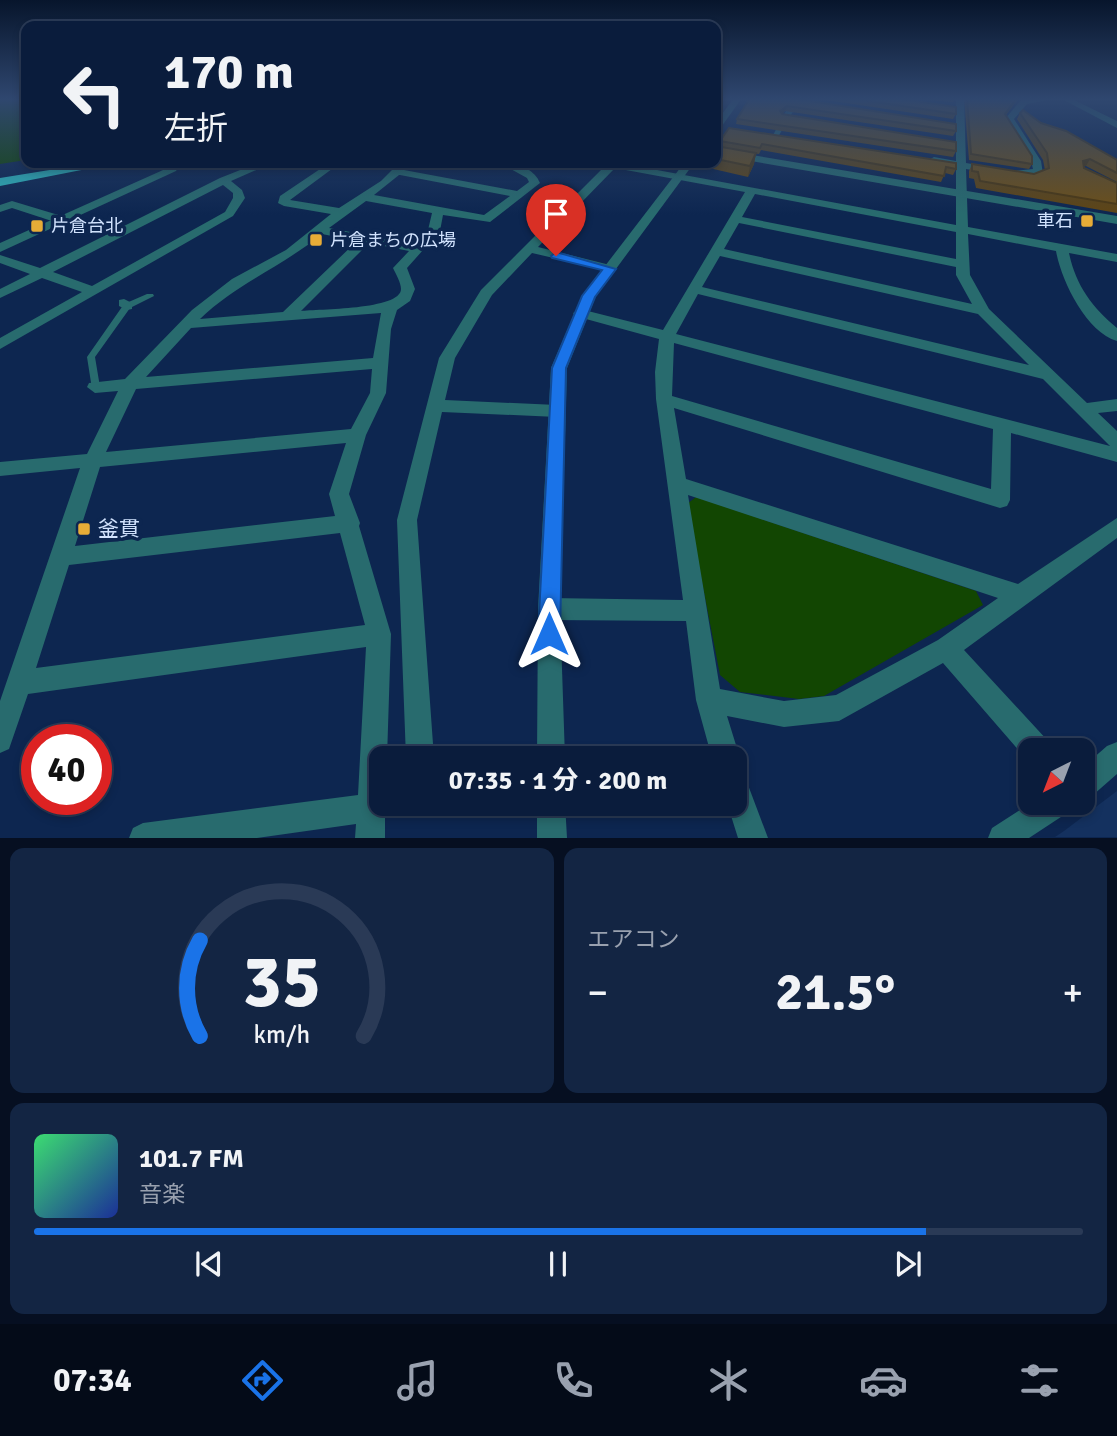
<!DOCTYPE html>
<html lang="ja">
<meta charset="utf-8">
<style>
:root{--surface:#0a1c3c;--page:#132543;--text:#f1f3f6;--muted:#99a1af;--line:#2a3a56;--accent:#1a73e8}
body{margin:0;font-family:Signika,"Noto Sans JP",sans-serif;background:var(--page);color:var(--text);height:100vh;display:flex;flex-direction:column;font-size:26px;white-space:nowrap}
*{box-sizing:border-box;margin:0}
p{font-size:23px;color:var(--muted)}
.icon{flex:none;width:38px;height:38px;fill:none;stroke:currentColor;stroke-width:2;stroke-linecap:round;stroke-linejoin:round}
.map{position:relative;height:838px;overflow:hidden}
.sheet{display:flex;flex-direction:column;gap:10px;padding:10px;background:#060f21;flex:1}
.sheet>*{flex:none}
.hud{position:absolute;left:21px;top:21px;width:700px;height:147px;border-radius:14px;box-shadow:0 4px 10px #0003,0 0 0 2px var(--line);background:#0a1c3c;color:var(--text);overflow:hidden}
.needle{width:46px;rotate:222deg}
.buttons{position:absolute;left:1018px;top:738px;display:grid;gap:14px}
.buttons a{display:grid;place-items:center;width:77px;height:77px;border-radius:14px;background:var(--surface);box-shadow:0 4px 10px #0003,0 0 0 2px var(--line);font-size:35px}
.speed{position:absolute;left:21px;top:724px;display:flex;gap:14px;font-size:35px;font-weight:700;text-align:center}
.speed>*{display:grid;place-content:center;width:91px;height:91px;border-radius:50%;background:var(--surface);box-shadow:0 4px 10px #0003,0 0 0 2px var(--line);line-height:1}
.speed .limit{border:10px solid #d22;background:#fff;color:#111}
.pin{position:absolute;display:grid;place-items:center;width:60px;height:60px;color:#fff;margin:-72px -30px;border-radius:50% 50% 50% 0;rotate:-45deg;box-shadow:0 0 7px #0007}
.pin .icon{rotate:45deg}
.me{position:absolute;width:77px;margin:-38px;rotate:0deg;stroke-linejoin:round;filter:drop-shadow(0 0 5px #0008)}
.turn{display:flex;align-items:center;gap:24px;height:147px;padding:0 28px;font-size:32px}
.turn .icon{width:91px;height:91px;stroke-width:2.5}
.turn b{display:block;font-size:49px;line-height:60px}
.big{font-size:52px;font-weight:700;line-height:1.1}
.sheet .card{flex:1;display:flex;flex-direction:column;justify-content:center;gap:10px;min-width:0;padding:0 24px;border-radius:14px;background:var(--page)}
.sheet .dial{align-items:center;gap:0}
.dial svg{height:182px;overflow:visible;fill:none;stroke:var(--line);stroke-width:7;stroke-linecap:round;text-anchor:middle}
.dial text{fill:var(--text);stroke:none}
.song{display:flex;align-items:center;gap:21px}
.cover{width:84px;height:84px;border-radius:10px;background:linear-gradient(135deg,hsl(140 70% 55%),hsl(230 70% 35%))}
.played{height:7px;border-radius:4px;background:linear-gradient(90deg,var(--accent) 85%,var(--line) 85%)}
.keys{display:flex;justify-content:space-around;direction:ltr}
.heat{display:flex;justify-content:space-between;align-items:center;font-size:38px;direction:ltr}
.sheet .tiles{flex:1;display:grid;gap:10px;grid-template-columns:1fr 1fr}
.card:last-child{grid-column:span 2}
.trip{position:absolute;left:369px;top:746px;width:378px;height:70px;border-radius:14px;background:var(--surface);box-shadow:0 4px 10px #0003,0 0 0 2px var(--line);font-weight:700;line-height:70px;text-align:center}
.tabs{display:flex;height:112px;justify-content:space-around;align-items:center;background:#040b18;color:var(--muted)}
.tabs .icon{width:49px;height:49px}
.tabs .active{color:var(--accent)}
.tabs b{font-size:32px;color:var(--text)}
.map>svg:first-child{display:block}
.built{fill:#14315f}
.green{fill:#124602}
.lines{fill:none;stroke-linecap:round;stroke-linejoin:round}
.service{fill:#286b6e;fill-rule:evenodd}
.minor{fill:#286b6e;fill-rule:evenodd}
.tertiary{fill:#286b6e;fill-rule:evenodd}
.trunk{fill:#2fb6bc;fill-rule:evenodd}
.wall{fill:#5f4514}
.shaded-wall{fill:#4d3810}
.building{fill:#6e5017;stroke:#4d3810;stroke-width:2}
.route{fill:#1a73e8;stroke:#114b97;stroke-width:2}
.poi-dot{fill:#e7ac37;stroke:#0d2650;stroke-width:2.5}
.labels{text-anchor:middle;stroke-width:7;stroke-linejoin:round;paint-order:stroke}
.far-poi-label{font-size:18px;fill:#d1e2fd;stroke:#0d2650;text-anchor:start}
.poi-label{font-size:21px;fill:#d1e2fd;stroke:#0d2650;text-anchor:start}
</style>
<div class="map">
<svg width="1117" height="838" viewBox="0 0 1117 838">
<rect width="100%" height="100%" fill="#0d2650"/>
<path class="built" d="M1117,791V837H1055L1064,831Z"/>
<path class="green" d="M0,98H26V160L0,164Z
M696,497L976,591L983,605L824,696L799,699L740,692L720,675L687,504Z"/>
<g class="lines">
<path class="service" d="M147,294H153L154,296L130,308L95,357L100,387L98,389H92L87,357L124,304Z"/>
<path class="minor" d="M793,98H801L778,137H772Z
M956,98H964L966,163L1014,171L1033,169L1031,161L1005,119L1021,100L1058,98L1027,104L1014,119L1041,161L1043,174L1014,177L966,169L968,227L1117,254V262L1069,253C1076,286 1092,307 1117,328V341C1086,332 1061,280 1056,251L968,234L970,275L989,309L1087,403L1117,399V411L1098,413L1117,431V462L1011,433L1010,500L1007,506L1000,508L674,408L686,479L1018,584L1117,518V538L964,650L1048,741L1051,751H1031V761H1028L943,663L839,721L784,727L727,716L740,758L735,768V758H712L696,700L686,621L549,620L541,616L538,609L541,602L549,598L683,600L656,399L655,372L659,339L575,316L573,313L580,309L663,330L745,192L615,168L538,247L614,266V272L532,253L492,295L455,358L445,400L557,405L566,411L557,417L442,412L417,520L434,758H406L397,520L439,358L481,290L605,166L599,163H619L956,225V167L929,160L934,157L956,161ZM755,194L956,232V259L742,217ZM739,223L956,267V275L972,304L724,249ZM720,256L978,314L1029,365L702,287ZM698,294L1043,379L1110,446L676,334ZM674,343L993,429L991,489L672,396ZM688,495L998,598L938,640L836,695L784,701L720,689Z
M1060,98H1070L1117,121V128Z
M179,163H193L172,172L167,169Z
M258,163H272L231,181L242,190L245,198L233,216L0,349V338L82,292L42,278L0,298V289L30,274L0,263V255L40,268L220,178ZM223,185L233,193V198L225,212L92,286L53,272Z
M329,163H340L290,200L339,208L381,181L399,163H410L404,170L517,191L529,182L527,178L500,163C515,162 534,168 540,183L490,222L443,215L440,231L407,268L415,289L410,301L397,310L391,329L386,393L366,435L349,494L360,523L359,526L391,634L387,758H382V803H392L385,814V838H355L356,824L257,838H129L133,828L143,823L358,795L366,647L28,694L9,749L0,753V701L80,468L0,476V462L87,454L118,391L95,393L87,387L89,383L125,379L192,310L232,279L286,250L331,214L284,206L278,203L280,196ZM399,175H400L510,196L484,215L374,195ZM366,201L432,213L428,230L415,244L329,228ZM322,234L357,241L283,312L200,319C236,284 283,266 322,234ZM369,243L409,251L393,268C396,274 401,283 401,289C401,310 317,309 301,311ZM381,313L373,358L146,377L191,328ZM372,369L370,393L351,429L106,452L136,389ZM346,443L329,494L335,516L75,546L100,467ZM340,533L365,625L36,668L69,565Z
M12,201L65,217L67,220L61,224L12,208L0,212V205Z
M124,299L132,303V309L127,310L119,306V300Z
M1117,742V774L1093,795L1083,799V767L1107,746Z
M735,773L745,777L768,838H738L727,803H735Z
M1031,803H1071L1067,813L1029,838H988L992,828Z"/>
<path class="tertiary" d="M734,98H742L719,130L716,131V122Z
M716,149L1117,216V224L716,155Z
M684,163H694L596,296L567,368L560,609L565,758H537L538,609L551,368L582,296Z
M172,166L177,169L176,171L0,252V243Z
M537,803H565L567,838H537Z"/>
<path class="trunk" d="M93,163H117L0,186V178Z"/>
</g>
<path class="wall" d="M813,98H895L956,114L953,119Z
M907,98H955L953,102Z
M964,98H1019L1006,115L1032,164L1029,169L969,160Z
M793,99L956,131L953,136L785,111L782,114L956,151L953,157L736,124L737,119Z
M1020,113L1117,160V182L1086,166H1084V168L1117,183V213L976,188L974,179L969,178V171L972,164L1034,174L1045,170L1043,160L1017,119Z
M729,128L956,169L953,175L945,173L941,182L761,150L759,154L719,147L720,141Z
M716,148L756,153L754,164L748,177L709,168L710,163H716Z
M630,163H658L655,167Z"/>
<path class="shaded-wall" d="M787,106L785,111L778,117L780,111Z
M756,153L754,164L748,177L750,166Z
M1090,159L1086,166L1079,167L1083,161Z"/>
<path class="building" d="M750,98H791L956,124V131L787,106L780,111L782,114L956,142V151L737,119Z
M848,98H895L956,107V114Z
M967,98H1017L1005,114L1032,156V164L971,154Z
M1023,110L1041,123L1066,131L1117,160V173L1090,159L1083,161L1084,168L1117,183V204L980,181L978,172L972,171V164L1034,174L1049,168L1047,153L1020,113Z
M729,128L956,163V169L946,167L944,176L762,144L760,148L720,141Z
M716,146L756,153L750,166L716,159Z"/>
<linearGradient id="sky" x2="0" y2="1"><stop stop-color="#07152c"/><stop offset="0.46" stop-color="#2f476f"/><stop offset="1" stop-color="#2f476f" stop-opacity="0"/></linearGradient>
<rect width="1117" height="215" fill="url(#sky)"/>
<path class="route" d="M556,252L616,269L595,297L566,368L560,634L557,641L549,644L541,641L538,634L552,368L582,296L602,270L552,258L551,256Z"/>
<g class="poi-dot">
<rect x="1080" y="214" width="14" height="14" rx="3.5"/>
<rect x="30" y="219" width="14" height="14" rx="3.5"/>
<rect x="309" y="233" width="14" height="14" rx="3.5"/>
<rect x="77" y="522" width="14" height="14" rx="3.5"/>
</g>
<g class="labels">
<g class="far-poi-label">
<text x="1073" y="227" text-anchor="end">車石</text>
<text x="51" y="232">片倉台北</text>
<text x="330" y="246">片倉まちの広場</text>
</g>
<g class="poi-label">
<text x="98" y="536">釜貫</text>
</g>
</g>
</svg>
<div class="buttons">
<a><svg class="needle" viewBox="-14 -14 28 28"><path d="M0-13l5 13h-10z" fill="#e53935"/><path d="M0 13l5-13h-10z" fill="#99a1af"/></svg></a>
</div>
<div class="speed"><div class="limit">40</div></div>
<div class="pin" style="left:556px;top:256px;background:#d93025"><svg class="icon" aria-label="arrive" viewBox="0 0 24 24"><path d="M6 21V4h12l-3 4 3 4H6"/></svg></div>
<svg class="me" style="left:549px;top:634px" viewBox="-20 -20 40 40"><path d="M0-17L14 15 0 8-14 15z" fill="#1a73e8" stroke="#fff" stroke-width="4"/></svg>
<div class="trip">07:35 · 1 分 · 200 m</div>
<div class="hud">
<div class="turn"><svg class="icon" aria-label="left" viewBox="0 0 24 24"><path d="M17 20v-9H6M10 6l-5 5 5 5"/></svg><div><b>170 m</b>左折</div></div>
</div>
</div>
<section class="sheet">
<div class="tiles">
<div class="card dial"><svg viewBox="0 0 100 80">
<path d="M14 69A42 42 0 1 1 86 69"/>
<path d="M14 69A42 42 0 0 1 14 27" stroke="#1a73e8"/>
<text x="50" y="56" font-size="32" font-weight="700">35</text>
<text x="50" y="72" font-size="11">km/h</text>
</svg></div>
<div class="card"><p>エアコン</p>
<div class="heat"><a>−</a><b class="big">21.5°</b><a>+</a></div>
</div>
<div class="card">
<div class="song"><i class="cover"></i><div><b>101.7 FM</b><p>音楽</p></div></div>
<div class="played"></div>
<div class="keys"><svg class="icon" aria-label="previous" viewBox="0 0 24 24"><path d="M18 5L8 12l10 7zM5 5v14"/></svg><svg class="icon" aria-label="pause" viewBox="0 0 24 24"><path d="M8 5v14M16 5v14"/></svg><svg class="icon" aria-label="next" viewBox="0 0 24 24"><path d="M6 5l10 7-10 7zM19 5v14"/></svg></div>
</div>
</div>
</section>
<nav class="tabs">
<b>07:34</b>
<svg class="icon active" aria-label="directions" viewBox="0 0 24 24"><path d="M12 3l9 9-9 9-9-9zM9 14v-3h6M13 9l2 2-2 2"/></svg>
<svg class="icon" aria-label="music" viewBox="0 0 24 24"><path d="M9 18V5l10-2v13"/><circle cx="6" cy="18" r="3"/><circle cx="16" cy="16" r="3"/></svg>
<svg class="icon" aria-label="phone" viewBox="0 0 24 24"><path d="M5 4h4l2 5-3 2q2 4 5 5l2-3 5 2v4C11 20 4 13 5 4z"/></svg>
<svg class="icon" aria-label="climate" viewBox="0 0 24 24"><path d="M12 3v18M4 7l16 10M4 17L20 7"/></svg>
<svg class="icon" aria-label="car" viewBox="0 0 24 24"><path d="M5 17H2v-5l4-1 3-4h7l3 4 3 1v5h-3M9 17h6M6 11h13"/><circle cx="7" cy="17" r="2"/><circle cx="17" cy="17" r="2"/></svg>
<svg class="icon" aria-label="filters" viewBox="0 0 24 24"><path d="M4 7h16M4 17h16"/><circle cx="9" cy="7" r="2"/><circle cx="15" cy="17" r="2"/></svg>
</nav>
